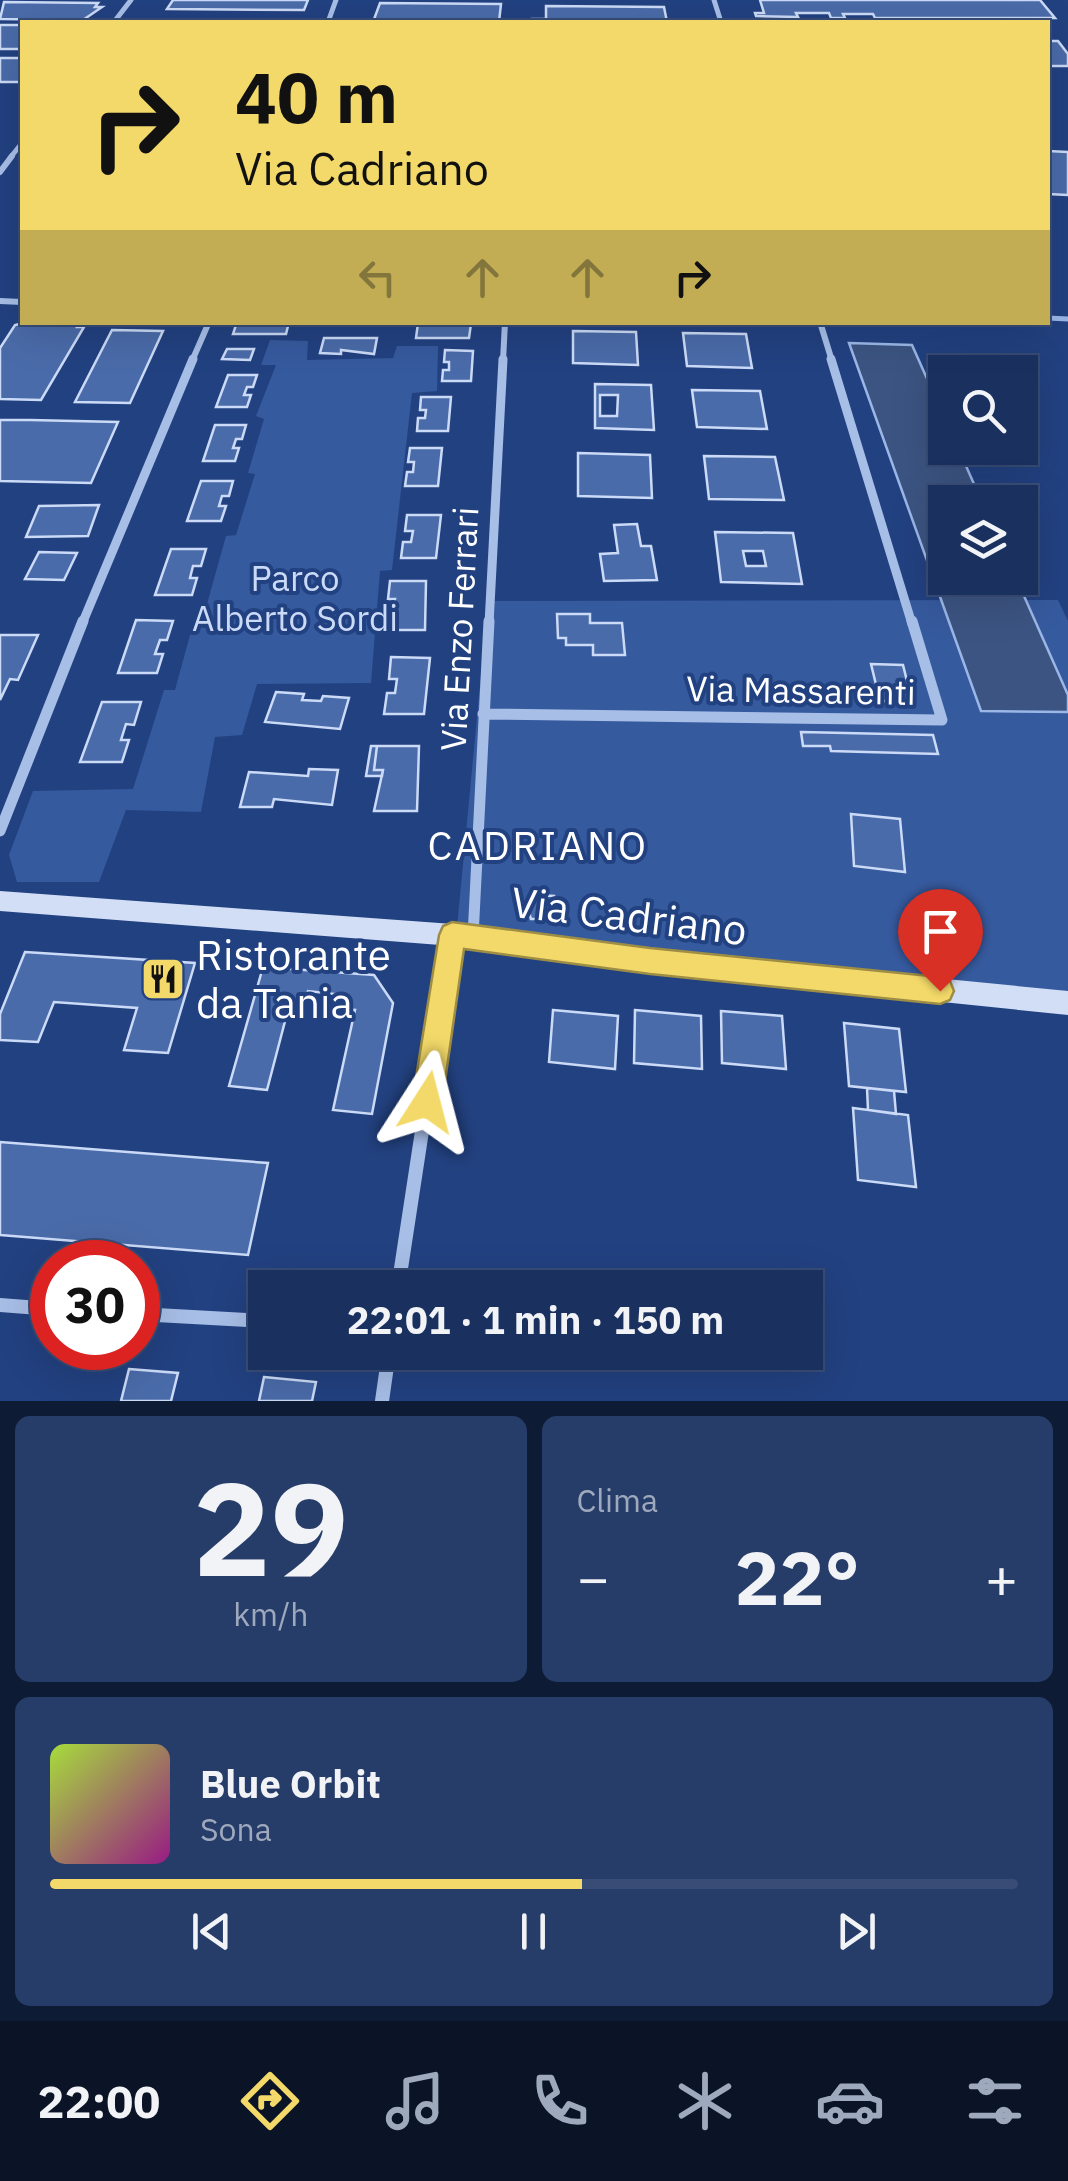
<!DOCTYPE html>
<html lang="it">
<meta charset="utf-8">
<style>
:root{--surface:#1a3160;--page:#273d69;--text:#f1f3f6;--muted:#9fa9bd;--line:#384c75;--accent:#f3d969}
body{margin:0;font-family:"IBM Plex Sans",sans-serif;background:var(--page);color:var(--text);height:100vh;display:flex;flex-direction:column;font-size:38px;white-space:nowrap}
*{box-sizing:border-box;margin:0}
p{font-size:32px;color:var(--muted)}
.icon{flex:none;width:55px;height:55px;fill:none;stroke:currentColor;stroke-width:2;stroke-linecap:round;stroke-linejoin:round}
.map{position:relative;height:1401px;overflow:hidden}
.panel{display:flex;flex-direction:column;gap:15px;padding:15px;background:#0e1b35;flex:1}
.panel>*{flex:none}
.hud{position:absolute;left:20px;top:20px;width:1030px;height:305px;border-radius:0px;box-shadow:0 10px 40px #0002,0 0 0 2px var(--line);background:#f3d969;color:#111;overflow:hidden}
.tools{position:absolute;left:928px;top:355px;display:grid;gap:20px}
.tools a{display:grid;place-items:center;width:110px;height:110px;border-radius:0px;background:var(--surface);box-shadow:0 10px 40px #0002,0 0 0 2px var(--line);font-size:50px}
.speed{position:absolute;left:30px;top:1240px;display:flex;gap:20px;font-size:50px;font-weight:700;text-align:center}
.speed>*{display:grid;place-content:center;width:130px;height:130px;border-radius:50%;background:var(--surface);box-shadow:0 10px 40px #0002,0 0 0 2px var(--line);line-height:1}
.speed .limit{border:15px solid #d22;background:#fff;color:#111}
.pin{position:absolute;display:grid;place-items:center;width:85px;height:85px;color:#fff;margin:-102px -42px;border-radius:50% 50% 50% 0;rotate:-45deg;box-shadow:0 0 10px #0007}
.pin .icon{rotate:45deg}
.me{position:absolute;width:110px;margin:-55px;rotate:9deg;stroke-linejoin:round;filter:drop-shadow(0 0 8px #0008)}
.turn{display:flex;align-items:center;gap:35px;height:210px;padding:0 50px;font-size:45px}
.turn .icon{width:130px;height:130px;stroke-width:2.5}
.turn b{display:block;font-size:70px;line-height:85px}
.lanes{display:flex;align-items:center;height:95px;padding:0 50px;background:#0003;justify-content:center;gap:50px;direction:ltr}
.lanes .off{opacity:.35}
.big{font-size:75px;font-weight:700;line-height:1.1}
.panel .tile{flex:1;display:flex;flex-direction:column;justify-content:center;gap:15px;min-width:0;padding:0 35px;border-radius:15px;background:var(--page)}
.panel .dial{align-items:center;gap:0}
.dial b{font-size:130px;line-height:1}
.song{display:flex;align-items:center;gap:30px}
.cover{width:120px;height:120px;border-radius:15px;background:linear-gradient(135deg,hsl(80 70% 55%),hsl(310 70% 35%))}
.played{height:10px;border-radius:5px;background:linear-gradient(90deg,var(--accent) 55%,var(--line) 55%)}
.keys{display:flex;justify-content:space-around;direction:ltr}
.heat{display:flex;justify-content:space-between;align-items:center;font-size:55px;direction:ltr}
.panel .tiles{flex:1;display:grid;gap:15px;grid-template-columns:1fr 1fr}
.tile:last-child{grid-column:span 2}
.trip{position:absolute;left:248px;top:1270px;width:575px;height:100px;border-radius:0px;background:var(--surface);box-shadow:0 10px 40px #0002,0 0 0 2px var(--line);font-weight:700;line-height:100px;text-align:center}
.menu{display:flex;height:160px;justify-content:space-around;align-items:center;background:#0a1426;color:var(--muted)}
.menu .icon{width:70px;height:70px}
.menu .on{color:var(--accent)}
.menu b{font-size:45px;color:var(--text)}
.map>svg:first-child{display:block}
.green{fill:#365a9e}
.water{fill:#3c5482;stroke:#9bb7e8;stroke-width:2.5}
.lines{fill:none;stroke-linecap:round;stroke-linejoin:round}
.stream{stroke:#9bb7e8;stroke-width:5}
.building{fill:#4a6ba9;stroke:#cbdaf6;stroke-width:2.5;fill-rule:evenodd}
.street-far4{stroke:#a7bee7;stroke-width:5}
.street-far3{stroke:#a7bee7;stroke-width:6}
.street-far2{stroke:#a7bee7;stroke-width:9}
.street-far1{stroke:#a7bee7;stroke-width:11}
.street{stroke:#a7bee7;stroke-width:14}
.secondary{fill:#d1def6;fill-rule:evenodd}
.route{fill:#f3d969;stroke:#9e8d44;stroke-width:2.5}
.labels{text-anchor:middle;stroke-width:8;stroke-linejoin:round;paint-order:stroke}
.park-label{font-size:35px;fill:#cbdaf6;stroke:#224180}
.street-label{font-size:35px;fill:#fff;stroke:#224180}
.quarter-label{font-size:40px;letter-spacing:2.5px;fill:#fff;stroke:#224180}
.near-street-label{font-size:42px;fill:#fff;stroke:#224180}
.near-poi-label{font-size:42px;fill:#fff;stroke:#224180;text-anchor:start}
</style>
<div class="map">
<svg width="1068" height="1401" viewBox="0 0 1068 1401">
<rect width="100%" height="100%" fill="#224180"/>
<path class="green" d="M270,340L308,341L307,360L393,358L397,346H438L437,391L412,393L392,570L380,571L371,683L257,684L242,735L215,737L201,812L126,810L99,882H17L9,855L33,791L133,789L164,690H175L196,613L205,611L226,536L236,535L255,474L248,473L264,419L256,416L276,365H261Z
M1058,600L1068,621V1006L456,938L488,601Z"/>
<path class="water" d="M849,343L912,345L945,419V448H958L982,502H945V578H1016L1068,695V712L981,711Z"/>
<g class="lines">
<path class="stream" d="M1048,318L1068,319"/>
</g>
<path class="building" d="M173,0H308L304,10L167,9Z
M760,0H1040L1055,18H875L873,14H843L845,18H831L829,13H796L798,17L756,16L755,13H764Z
M4,2L98,3L95,7H102L83,20L0,19Z
M380,3L501,4L499,22H373Z
M546,6L664,7L667,22H532V19H546Z
M0,25H22V49H0Z
M1048,41H1058L1068,54V66H1048Z
M0,58H22V82H0Z
M1048,151L1068,152V195L1048,194Z
M27,322H79L77,327H84L41,400L0,399V348L15,325Z
M237,322H289L286,334H233Z
M418,323L471,324L469,338H416Z
M112,330L163,331L130,403L75,402Z
M573,331L636,332L638,365L573,363Z
M683,333L746,334L752,368L687,366Z
M324,338H377L374,354L341,350V354L320,353Z
M227,349H254L250,360L222,359Z
M445,350L473,351L471,381H442L443,370H449V362H444Z
M228,375H257L253,387H247L244,395H251L247,407H216Z
M595,384L651,385L654,430L595,428ZM600,395H618L617,416H600Z
M692,390L760,391L767,429L697,427Z
M421,397H451L448,431H417L418,418H425L426,410H420Z
M0,420H30L118,422L91,483L0,481Z
M215,425H246L242,439H236L233,448H239L235,461H203Z
M410,448H442L438,486H405L407,472H413L414,462H408Z
M578,453L650,455L652,498L578,496Z
M704,456L775,457L784,500L709,499Z
M201,481H233L229,496H222L219,506H226L221,521H187Z
M99,505L88,536L26,537L39,506Z
M407,515H441L436,558H401L403,542H411L413,531H405Z
M637,524L641,546H651L657,580L604,581L600,554L618,553L614,525Z
M715,532L793,533L802,584L721,582ZM743,551H763L766,566H746Z
M171,549H206L201,566H193L190,578H197L192,595H155Z
M39,552L77,553L64,580L25,579Z
M390,581H426L425,630H387L395,599H388Z
M557,614H590V623H622L625,655H593V645H566V638H558Z
M136,620L173,621L167,640H160L155,654H163L157,673H118Z
M0,635H38L18,680L10,679L0,700Z
M391,657L430,658L424,714H384L387,693H395L397,679H389Z
M871,664L903,665L912,701H880Z
M276,692L304,694L302,700L321,701L323,696L349,698L340,729L265,722Z
M102,702H141L134,725L126,724L121,740H129L122,762H80Z
M801,732L933,735L938,754L831,751L830,746H803Z
M371,746H377L374,770H383L382,776H366Z
M377,746H419L417,811H374L383,770H374Z
M309,769L338,770L332,805L274,799L272,807H240L249,772L308,776Z
M851,814L900,819L905,872L854,866Z
M535,895L554,896V908H566V919H531L526,904Z
M25,952L195,963L168,1053L124,1050L137,1008L54,1002L38,1042L0,1040V1014Z
M263,967L374,975L393,1003L372,1114L333,1110L355,1010L341,1009L344,995L308,991L304,1007L289,1006L267,1090L229,1086Z
M553,1010L618,1016L615,1069L549,1062Z
M635,1010L701,1016L702,1069L634,1063Z
M721,1011L782,1016L786,1069L722,1063Z
M844,1023L899,1029L906,1092L849,1086Z
M867,1088L894,1091L896,1114L868,1110Z
M853,1108L908,1115L916,1187L858,1180Z
M0,1142L268,1163L248,1255L0,1235Z
M467,1278L602,1288H467Z
M129,1369L178,1373L171,1401H121Z
M264,1377L316,1382L312,1401H259Z"/>
<g class="lines">
<path class="street-far4" d="M714,0L721,22
M114,22L131,0
M328,22L336,0
M10,158L22,143"/>
<path class="street-far3" d="M0,172L12,156
M0,301L22,302
M820,322L832,361
M192,361L209,322
M503,361L505,322"/>
<path class="street-far2" d="M831,359L912,624
M82,624L193,359
M489,624L503,359"/>
<path class="street-far1" d="M483,714L942,720L912,621
M0,831L83,621
M473,937L489,621
M448,963L452,936"/>
<path class="street" d="M398,1288L448,961
M0,1305L52,1309
M138,1314L265,1321
M382,1401L389,1352"/>
<path class="secondary" d="M0,891L453,924L650,950L1068,991V1015L650,972L453,946L0,911Z"/>
</g>
<path class="route" d="M452,922L650,948L940,977L950,981L954,991L950,1000L940,1004L650,974L464,949L442,1102L437,1112L427,1117L416,1112L412,1102L439,935L443,926Z"/>
<defs>
<symbol id="restaurant-square" viewBox="-11 -11 22 22"><rect x="-9" y="-9" width="18" height="18" rx="4" fill="#f3d969" stroke="#224180"/><path d="M-5-6h1v4h1v-4h1v4h1v-4h1v5L-1.5 .5V6h-2V.5L-5-1ZM5-6V6H3V1.5H1.5Q1.5-4 5-6Z" fill="#111"/></symbol>
</defs>
<g fill-rule="evenodd">
<use href="#restaurant-square" x="138" y="954" width="50" height="50"/>
</g>
<g class="labels">
<g class="park-label">
<text x="295" y="591">Parco<tspan x="295" dy="40">Alberto Sordi</tspan></text>
</g>
<g class="street-label">
<text transform="translate(460 629) rotate(-87)" y="12">Via Enzo Ferrari</text>
<text transform="translate(801 691) rotate(1)" y="12">Via Massarenti</text>
</g>
<g class="quarter-label">
<text x="538" y="860">CADRIANO</text>
</g>
<g class="near-street-label">
<text transform="translate(629 916) rotate(7)" y="15">Via Cadriano</text>
</g>
<g class="near-poi-label">
<text x="196" y="970">Ristorante<tspan x="196" dy="48">da Tania</tspan></text>
</g>
</g>
</svg>
<div class="tools">
<a><svg class="icon" aria-label="search" viewBox="0 0 24 24"><circle cx="10" cy="10" r="6"/><path d="M15 15l6 6"/></svg></a>
<a><svg class="icon" aria-label="layers" viewBox="0 0 24 24"><path d="M12 4l9 5-9 5-9-5zM3 14l9 5 9-5"/></svg></a>
</div>
<div class="speed"><div class="limit">30</div></div>
<div class="pin" style="left:940px;top:991px;background:#d93025"><svg class="icon" aria-label="arrive" viewBox="0 0 24 24"><path d="M6 21V4h12l-3 4 3 4H6"/></svg></div>
<svg class="me" style="left:427px;top:1102px" viewBox="-20 -20 40 40"><path d="M0-17L14 15 0 8-14 15z" fill="#f3d969" stroke="#fff" stroke-width="4"/></svg>
<div class="trip">22:01 · 1 min · 150 m</div>
<div class="hud">
<div class="turn"><svg class="icon" aria-label="right" viewBox="0 0 24 24"><path d="M7 20v-9h11M14 6l5 5-5 5"/></svg><div><b>40 m</b>Via Cadriano</div></div>
<div class="lanes"><svg class="icon off" aria-label="left" viewBox="0 0 24 24"><path d="M17 20v-9H6M10 6l-5 5 5 5"/></svg><svg class="icon off" aria-label="ahead" viewBox="0 0 24 24"><path d="M12 20V5M6 11l6-6 6 6"/></svg><svg class="icon off" aria-label="ahead" viewBox="0 0 24 24"><path d="M12 20V5M6 11l6-6 6 6"/></svg><svg class="icon" aria-label="right" viewBox="0 0 24 24"><path d="M7 20v-9h11M14 6l5 5-5 5"/></svg></div>
</div>
</div>
<section class="panel">
<div class="tiles">
<div class="tile dial"><b>29</b><p>km/h</p></div>
<div class="tile"><p>Clima</p>
<div class="heat"><a>−</a><b class="big">22°</b><a>+</a></div>
</div>
<div class="tile">
<div class="song"><i class="cover"></i><div><b>Blue Orbit</b><p>Sona</p></div></div>
<div class="played"></div>
<div class="keys"><svg class="icon" aria-label="previous" viewBox="0 0 24 24"><path d="M18 5L8 12l10 7zM5 5v14"/></svg><svg class="icon" aria-label="pause" viewBox="0 0 24 24"><path d="M8 5v14M16 5v14"/></svg><svg class="icon" aria-label="next" viewBox="0 0 24 24"><path d="M6 5l10 7-10 7zM19 5v14"/></svg></div>
</div>
</div>
</section>
<nav class="menu">
<b>22:00</b>
<svg class="icon on" aria-label="directions" viewBox="0 0 24 24"><path d="M12 3l9 9-9 9-9-9zM9 14v-3h6M13 9l2 2-2 2"/></svg>
<svg class="icon" aria-label="music" viewBox="0 0 24 24"><path d="M9 18V5l10-2v13"/><circle cx="6" cy="18" r="3"/><circle cx="16" cy="16" r="3"/></svg>
<svg class="icon" aria-label="phone" viewBox="0 0 24 24"><path d="M5 4h4l2 5-3 2q2 4 5 5l2-3 5 2v4C11 20 4 13 5 4z"/></svg>
<svg class="icon" aria-label="climate" viewBox="0 0 24 24"><path d="M12 3v18M4 7l16 10M4 17L20 7"/></svg>
<svg class="icon" aria-label="car" viewBox="0 0 24 24"><path d="M5 17H2v-5l4-1 3-4h7l3 4 3 1v5h-3M9 17h6M6 11h13"/><circle cx="7" cy="17" r="2"/><circle cx="17" cy="17" r="2"/></svg>
<svg class="icon" aria-label="filters" viewBox="0 0 24 24"><path d="M4 7h16M4 17h16"/><circle cx="9" cy="7" r="2"/><circle cx="15" cy="17" r="2"/></svg>
</nav>
